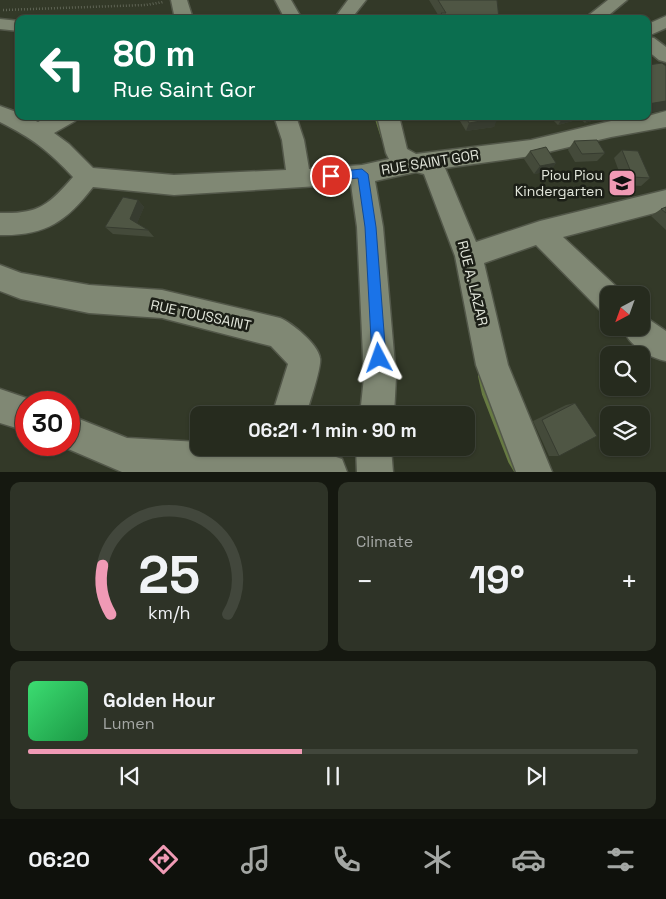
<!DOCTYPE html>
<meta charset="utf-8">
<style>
:root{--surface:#262b1e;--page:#2e3327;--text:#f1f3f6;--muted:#a4a7a4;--line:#42473c;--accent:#f09ab5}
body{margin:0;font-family:"Space Grotesk",sans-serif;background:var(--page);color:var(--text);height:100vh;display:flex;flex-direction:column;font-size:19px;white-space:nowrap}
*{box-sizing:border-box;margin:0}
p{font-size:16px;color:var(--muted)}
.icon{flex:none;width:28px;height:28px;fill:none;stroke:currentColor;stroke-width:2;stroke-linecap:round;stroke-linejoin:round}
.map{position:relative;height:472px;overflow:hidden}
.side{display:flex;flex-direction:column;gap:10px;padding:10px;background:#151810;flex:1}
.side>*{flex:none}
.guide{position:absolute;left:15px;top:15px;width:636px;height:105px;border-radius:10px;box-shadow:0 1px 4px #0004,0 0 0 1px var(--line);background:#0b6e4f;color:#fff;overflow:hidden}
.needle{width:32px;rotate:221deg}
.buttons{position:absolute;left:600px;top:286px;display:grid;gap:10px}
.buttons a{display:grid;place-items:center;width:50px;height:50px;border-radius:10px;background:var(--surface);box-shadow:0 1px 4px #0004,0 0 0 1px var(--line);font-size:25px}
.speed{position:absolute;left:15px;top:391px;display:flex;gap:10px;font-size:25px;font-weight:700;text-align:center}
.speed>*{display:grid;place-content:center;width:65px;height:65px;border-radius:50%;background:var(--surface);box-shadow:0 1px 4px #0004,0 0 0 1px var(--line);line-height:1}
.speed .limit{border:8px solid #d22;background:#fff;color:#111}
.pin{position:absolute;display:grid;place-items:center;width:42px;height:42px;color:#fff;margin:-21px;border:2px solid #fff;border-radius:50%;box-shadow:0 1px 5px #0007}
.me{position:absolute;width:55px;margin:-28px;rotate:356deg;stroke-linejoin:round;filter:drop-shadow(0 0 4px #0008)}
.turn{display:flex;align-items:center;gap:18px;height:105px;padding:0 15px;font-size:22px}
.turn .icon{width:65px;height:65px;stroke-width:2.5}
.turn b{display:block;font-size:35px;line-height:42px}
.big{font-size:38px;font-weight:700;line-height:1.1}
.side .widget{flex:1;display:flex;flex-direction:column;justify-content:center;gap:8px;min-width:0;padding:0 18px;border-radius:10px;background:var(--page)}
.side .dial{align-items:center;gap:0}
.dial svg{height:130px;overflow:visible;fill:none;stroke:var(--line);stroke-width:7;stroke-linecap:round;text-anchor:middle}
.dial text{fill:var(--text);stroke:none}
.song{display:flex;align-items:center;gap:15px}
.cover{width:60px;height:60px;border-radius:8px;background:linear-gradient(135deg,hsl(140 70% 55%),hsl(140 70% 35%))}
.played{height:5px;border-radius:2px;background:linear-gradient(90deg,var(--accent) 45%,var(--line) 45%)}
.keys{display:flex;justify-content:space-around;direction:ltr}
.heat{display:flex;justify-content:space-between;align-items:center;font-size:28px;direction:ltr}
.side .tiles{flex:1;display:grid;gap:10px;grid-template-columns:1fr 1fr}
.widget:last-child{grid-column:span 2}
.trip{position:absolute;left:190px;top:406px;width:285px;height:50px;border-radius:10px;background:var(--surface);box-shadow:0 1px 4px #0004,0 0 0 1px var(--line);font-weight:700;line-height:50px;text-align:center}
.dock{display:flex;height:80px;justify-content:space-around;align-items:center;background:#0f110c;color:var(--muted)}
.dock .icon{width:35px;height:35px}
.dock .active{color:var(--accent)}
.dock b{font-size:22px;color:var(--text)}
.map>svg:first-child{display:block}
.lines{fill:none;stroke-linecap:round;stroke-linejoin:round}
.stream-far2{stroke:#677a42;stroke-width:4}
.stream-far1{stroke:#677a42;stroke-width:4.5}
.stream{stroke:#677a42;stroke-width:6}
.minor-casing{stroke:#525749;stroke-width:3}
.path{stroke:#8b9082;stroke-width:2.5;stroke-dasharray:0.5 2.5;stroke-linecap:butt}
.minor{fill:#808874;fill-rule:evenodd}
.wall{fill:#444a3a}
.shaded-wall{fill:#373c30}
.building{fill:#4f5644;stroke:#373c30}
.route{fill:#1a73e8;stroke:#114b97}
.labels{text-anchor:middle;stroke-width:5;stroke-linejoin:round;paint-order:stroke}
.street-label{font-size:14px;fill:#e1e5da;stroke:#1c1f17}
.poi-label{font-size:14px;fill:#e1e5da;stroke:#1c1f17;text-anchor:end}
</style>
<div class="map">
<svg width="666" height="472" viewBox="0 0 666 472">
<rect width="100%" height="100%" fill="#333928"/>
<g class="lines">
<path class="stream-far2" d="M377,116L378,119"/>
<path class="stream-far1" d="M377,118L383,137"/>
<path class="stream" d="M481,376L485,394L511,461L517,471"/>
<defs>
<path id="minor" d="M171,0H187L193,19H175Z
M275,0H291L302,19H285Z
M348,0H366L351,19H334Z
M608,0H627L604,19H584Z
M666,16V28L648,36V24Z
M0,19L19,21V31L0,29Z
M648,37L654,38L666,47V62L659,60L648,51Z
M0,106L19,113V116H25L38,122L49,116H77L75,121L54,133L69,144L93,168L174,175L286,170L282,140L274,116H296L304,140L309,169L362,165L389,159L386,153L377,116H399L407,149L416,154L531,140L611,121L648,116L666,111V127L611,137L531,156L445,168L476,242L540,221L666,190V210L563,237L619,289L622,295H609V313L599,309L536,245L484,263L508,365L552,472H516L476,365L455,256L424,174L416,172L375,181L383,227L396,377L394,415H360L364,377L357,227L351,184L174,195L93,187C66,222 45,236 0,235V213C38,214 48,206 73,177C49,151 32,138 0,122Z
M0,265L21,273L89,285L162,290L280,318C292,323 318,344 320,358C322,367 309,404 306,415H272L288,364L271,346L162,318L89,313L21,299L0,291Z
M641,314L666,331V361C648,357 629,346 623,328H641Z
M0,389L38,402H26V431L0,423Z
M69,415L127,438L199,442V448C245,448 298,441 342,459L347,472H122L59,445H69Z
M356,448H391L393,472H357Z"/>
</defs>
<use href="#minor" class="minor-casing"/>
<path class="path" d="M3,10L145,5L164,2"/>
<use href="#minor" class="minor"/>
</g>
<path class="wall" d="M429,0H497L499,19L440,18Z
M457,116H497L494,127L466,131Z
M549,116H629L604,121L601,118L585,123L580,119L558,125Z
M574,141L605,153L597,161L575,162L568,150Z
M622,150L650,178L641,186L624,185L614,158Z
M530,151L556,163L550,171L534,174L524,159Z
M138,200L144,207L137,223L148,230L154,237L113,234L105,227Z
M666,207V230L651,216L661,209Z
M575,403L559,456H549L533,421L566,405Z"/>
<path class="shaded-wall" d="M666,101V110L648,113V104Z
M564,116H582L580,119L558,125Z
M590,116H603L601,118L585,123Z
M607,116H629L604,121Z
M498,118L494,127L466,131L469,123Z
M556,163L550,171L534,174L540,166Z
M138,200L144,207L136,226L130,219Z"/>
<path class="building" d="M438,0H497L499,19H432L445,18L441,13H446Z
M662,63L666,66V101L648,104V65Z
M465,116H497L498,118L469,123Z
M597,140L605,153L582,154L574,141Z
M546,147L556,163L540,166L530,151Z
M622,150L638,151L650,178L633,177Z
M123,197L138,200L130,219L148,230L105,227Z
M666,207V213L661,209Z
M575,403L597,436L559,456L542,420Z"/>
<path class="route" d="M362,169L368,174L376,227L386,358L384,363L379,365L374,363L372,358L365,227L358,178L331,181L326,176L331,172Z"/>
<defs>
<symbol id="school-square" viewBox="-11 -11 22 22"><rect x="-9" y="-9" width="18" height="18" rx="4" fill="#f09ab5" stroke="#1c1f17"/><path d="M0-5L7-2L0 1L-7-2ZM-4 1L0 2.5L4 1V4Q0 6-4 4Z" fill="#111"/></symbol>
</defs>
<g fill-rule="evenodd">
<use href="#school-square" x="606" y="167" width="32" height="32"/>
</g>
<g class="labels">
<g class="street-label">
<text transform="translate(430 162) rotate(-9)" y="5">RUE SAINT GOR</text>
<text transform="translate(473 283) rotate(76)" y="5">RUE A. LAZAR</text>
<text transform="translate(201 315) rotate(12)" y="5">RUE TOUSSAINT</text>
</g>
<g class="poi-label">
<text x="603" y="180">Piou Piou<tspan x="603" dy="16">Kindergarten</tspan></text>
</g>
</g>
</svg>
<div class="buttons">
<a><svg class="needle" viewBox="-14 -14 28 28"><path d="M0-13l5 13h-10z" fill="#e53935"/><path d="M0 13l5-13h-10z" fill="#a4a7a4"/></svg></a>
<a><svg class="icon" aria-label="search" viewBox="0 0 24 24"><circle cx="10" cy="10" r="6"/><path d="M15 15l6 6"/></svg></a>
<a><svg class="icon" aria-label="layers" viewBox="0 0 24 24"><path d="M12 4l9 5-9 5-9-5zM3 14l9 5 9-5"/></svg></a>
</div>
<div class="speed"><div class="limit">30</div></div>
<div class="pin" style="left:331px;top:176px;background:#d93025"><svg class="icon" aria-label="arrive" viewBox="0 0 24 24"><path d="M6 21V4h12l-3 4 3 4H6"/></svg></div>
<svg class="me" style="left:379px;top:358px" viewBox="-20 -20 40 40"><path d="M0-17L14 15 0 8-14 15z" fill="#1a73e8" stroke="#fff" stroke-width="4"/></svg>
<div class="trip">06:21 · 1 min · 90 m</div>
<div class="guide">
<div class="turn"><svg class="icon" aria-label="left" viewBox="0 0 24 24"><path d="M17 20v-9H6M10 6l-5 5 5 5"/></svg><div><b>80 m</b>Rue Saint Gor</div></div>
</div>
</div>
<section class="side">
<div class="tiles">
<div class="widget dial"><svg viewBox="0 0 100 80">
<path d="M14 69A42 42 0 1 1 86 69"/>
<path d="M14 69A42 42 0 0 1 9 39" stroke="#f09ab5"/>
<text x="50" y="56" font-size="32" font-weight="700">25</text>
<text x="50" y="72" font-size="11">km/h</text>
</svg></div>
<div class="widget"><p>Climate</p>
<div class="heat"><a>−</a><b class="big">19°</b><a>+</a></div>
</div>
<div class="widget">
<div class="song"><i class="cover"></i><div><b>Golden Hour</b><p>Lumen</p></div></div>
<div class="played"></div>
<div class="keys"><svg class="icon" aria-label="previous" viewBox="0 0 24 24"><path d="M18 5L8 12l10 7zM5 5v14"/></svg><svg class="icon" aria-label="pause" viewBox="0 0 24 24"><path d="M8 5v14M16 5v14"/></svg><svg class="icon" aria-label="next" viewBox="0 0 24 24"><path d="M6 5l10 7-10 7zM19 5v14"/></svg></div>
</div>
</div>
</section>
<nav class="dock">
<b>06:20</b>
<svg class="icon active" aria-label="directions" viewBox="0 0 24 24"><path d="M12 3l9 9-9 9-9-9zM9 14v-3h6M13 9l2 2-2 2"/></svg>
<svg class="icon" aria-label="music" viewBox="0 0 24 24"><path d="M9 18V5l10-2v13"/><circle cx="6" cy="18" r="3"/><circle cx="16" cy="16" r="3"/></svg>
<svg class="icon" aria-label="phone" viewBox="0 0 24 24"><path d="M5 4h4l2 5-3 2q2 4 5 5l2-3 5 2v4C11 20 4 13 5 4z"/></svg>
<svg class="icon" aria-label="climate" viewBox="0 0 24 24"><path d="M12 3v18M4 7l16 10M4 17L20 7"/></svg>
<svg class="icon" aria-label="car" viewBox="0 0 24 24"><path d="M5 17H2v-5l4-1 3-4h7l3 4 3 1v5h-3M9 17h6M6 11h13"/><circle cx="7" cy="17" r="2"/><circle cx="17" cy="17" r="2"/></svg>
<svg class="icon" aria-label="filters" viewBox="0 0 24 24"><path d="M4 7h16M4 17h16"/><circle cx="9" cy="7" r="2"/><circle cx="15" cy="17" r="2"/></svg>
</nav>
